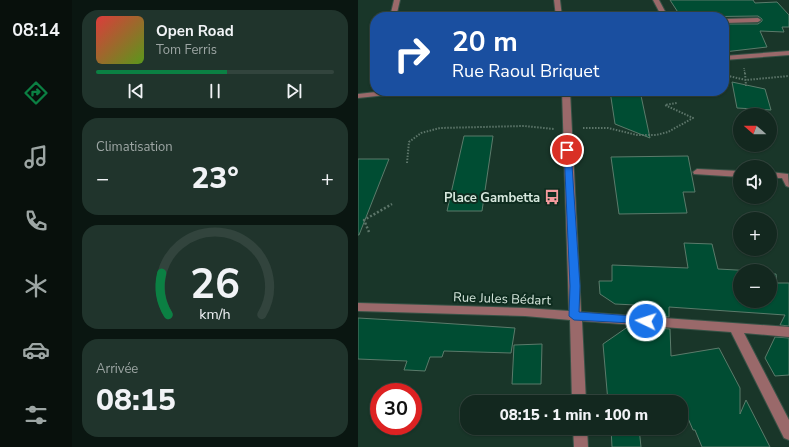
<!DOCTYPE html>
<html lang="fr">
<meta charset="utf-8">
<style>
:root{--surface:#13281f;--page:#20342c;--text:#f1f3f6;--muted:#9da6a4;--line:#32443d;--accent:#0b8043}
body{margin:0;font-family:"Nunito Sans",sans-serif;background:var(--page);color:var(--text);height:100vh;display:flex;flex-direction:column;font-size:15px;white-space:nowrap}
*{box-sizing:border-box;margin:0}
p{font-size:13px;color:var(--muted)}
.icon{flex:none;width:22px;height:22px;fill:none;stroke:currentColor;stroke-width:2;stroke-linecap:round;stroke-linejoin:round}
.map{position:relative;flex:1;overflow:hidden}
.drawer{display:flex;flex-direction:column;gap:10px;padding:10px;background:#0a1611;width:286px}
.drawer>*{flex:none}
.hud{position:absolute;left:12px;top:12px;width:359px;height:84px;border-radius:16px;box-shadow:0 1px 3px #0004,0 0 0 1px var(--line);background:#1a4fa0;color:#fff;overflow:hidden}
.needle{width:26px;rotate:290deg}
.controls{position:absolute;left:375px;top:108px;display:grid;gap:8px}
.controls a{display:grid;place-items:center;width:44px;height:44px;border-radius:50%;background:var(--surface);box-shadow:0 1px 3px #0004,0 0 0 1px var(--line);font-size:20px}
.speed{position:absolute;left:12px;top:383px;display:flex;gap:8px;font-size:20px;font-weight:700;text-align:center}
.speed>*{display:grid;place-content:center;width:52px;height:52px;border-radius:50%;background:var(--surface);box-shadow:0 1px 3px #0004,0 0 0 1px var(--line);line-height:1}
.speed .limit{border:6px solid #d22;background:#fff;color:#111}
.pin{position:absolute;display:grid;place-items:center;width:34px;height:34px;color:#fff;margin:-17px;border:2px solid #fff;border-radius:50%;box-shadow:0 1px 4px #0007}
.me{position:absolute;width:44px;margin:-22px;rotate:274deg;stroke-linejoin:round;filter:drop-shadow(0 0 3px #0008)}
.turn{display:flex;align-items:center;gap:14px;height:84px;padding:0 16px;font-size:18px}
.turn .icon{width:52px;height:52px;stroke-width:2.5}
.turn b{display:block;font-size:28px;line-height:34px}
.big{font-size:30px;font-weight:800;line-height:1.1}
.drawer .widget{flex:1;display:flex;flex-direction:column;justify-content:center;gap:6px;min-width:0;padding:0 14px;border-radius:16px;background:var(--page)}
.drawer .dial{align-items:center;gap:0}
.dial svg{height:104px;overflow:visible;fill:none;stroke:var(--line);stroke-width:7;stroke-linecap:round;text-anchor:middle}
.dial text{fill:var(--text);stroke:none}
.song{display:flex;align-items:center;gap:12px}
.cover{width:48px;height:48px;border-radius:6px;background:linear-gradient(135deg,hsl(0 70% 55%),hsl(90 70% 35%))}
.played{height:4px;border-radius:2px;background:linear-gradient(90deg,var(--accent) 55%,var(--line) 55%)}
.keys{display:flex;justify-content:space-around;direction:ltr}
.heat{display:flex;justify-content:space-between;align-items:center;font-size:22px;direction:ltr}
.trip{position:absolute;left:102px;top:395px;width:228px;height:40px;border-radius:16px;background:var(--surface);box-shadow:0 1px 3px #0004,0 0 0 1px var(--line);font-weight:800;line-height:40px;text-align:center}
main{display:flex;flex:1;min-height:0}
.tabs{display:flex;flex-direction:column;width:72px;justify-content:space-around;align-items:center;background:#08100c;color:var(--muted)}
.tabs .icon{width:28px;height:28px}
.tabs .current{color:var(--accent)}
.tabs b{font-size:18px;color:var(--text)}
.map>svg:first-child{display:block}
.building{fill:#004d33;stroke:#5b7b6b}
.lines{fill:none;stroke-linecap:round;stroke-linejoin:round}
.minor-casing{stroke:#375246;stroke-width:2}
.path-far2{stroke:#5d766a;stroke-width:1.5;stroke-dasharray:1 1;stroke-linecap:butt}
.path-far1{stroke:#5d766a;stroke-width:2;stroke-dasharray:1.5 1.5;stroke-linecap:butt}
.path{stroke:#5d766a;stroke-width:2.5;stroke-dasharray:2 2;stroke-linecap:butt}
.minor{fill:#9a696a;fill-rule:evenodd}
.route{fill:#1a73e8;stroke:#114b97}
.labels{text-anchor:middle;stroke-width:4;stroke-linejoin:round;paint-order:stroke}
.poi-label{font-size:13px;font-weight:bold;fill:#d6e7dd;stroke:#0e2c1f;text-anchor:end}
.street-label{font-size:13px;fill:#d6e7dd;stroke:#0e2c1f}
</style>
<main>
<nav class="tabs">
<b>08:14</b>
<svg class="icon current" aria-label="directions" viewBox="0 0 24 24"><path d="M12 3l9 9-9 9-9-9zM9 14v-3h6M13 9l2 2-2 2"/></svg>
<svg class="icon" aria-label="music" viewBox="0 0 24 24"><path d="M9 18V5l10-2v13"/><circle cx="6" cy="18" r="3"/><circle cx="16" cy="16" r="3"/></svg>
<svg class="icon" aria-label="phone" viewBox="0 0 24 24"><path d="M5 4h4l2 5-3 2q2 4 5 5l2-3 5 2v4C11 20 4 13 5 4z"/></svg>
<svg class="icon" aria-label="climate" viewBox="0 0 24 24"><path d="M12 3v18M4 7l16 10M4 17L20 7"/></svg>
<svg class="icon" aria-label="car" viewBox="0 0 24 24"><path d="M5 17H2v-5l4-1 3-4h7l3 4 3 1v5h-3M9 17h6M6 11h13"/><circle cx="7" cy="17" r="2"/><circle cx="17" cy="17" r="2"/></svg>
<svg class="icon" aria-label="filters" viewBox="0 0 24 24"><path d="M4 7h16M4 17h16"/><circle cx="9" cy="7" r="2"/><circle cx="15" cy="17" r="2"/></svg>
</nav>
<section class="drawer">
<div class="widget">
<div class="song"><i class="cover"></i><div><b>Open Road</b><p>Tom Ferris</p></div></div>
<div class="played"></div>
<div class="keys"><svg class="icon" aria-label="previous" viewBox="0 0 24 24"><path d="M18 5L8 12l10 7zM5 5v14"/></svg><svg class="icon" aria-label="pause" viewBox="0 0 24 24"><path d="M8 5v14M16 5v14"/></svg><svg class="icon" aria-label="next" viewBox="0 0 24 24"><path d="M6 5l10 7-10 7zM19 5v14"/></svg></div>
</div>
<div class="widget"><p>Climatisation</p>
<div class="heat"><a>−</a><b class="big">23°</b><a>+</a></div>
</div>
<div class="widget dial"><svg viewBox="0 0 100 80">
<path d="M14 69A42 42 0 1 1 86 69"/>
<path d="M14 69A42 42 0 0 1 9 37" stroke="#0b8043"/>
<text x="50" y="56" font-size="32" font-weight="700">26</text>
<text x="50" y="72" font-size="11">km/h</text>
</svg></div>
<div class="widget"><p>Arrivée</p><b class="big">08:15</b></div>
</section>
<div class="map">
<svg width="431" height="447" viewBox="0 0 431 447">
<rect width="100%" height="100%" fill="#193629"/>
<path class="building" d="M312,0H395L397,3L419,2L431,15V27H424L426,32L402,31L409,47L366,52V24H400L404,21V19L400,16L323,17Z
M374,82L407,89L413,110L379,108Z
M252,91H282L292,138L257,124Z
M106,136H135L124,211H89Z
M330,156L337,192H325L329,213L261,214L253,157Z
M0,159H31L1,235H0Z
M326,243L354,244L360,269L397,271H382V301H412V274H418L419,283H431V326L422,325L427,315L311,307V317L286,315L298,306L257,304L242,294L241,281H254V265L330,268Z
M0,318L52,321L157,328L153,353L86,351L84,357H72L67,371L49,370H46L49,361L0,359Z
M271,326L312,329L313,356L361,348L382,388V414L388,400L412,447H344L337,430H335L323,402H250L245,344Z
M417,337L431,338V375L417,376L407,358Z
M184,344L183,384H154L156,345Z
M253,428H281L283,447H254Z"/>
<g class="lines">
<defs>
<path id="minor" d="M36,0H42L38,17H32Z
M196,0H202L204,17H198Z
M295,0H301L310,17H304Z
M366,19L400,18L403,20L400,22L366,23Z
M431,51V55L366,60V56Z
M27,91H52L48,93L0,98V94Z
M204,91H212L223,312L431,327V337L386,333L431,420V440L426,438L373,332L224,321L228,402H214L212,320L167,316L0,311V303L167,308L211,311Z
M339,169L382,171V177L336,174L335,172Z
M412,172L430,174L431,187L428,186L424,178H412Z
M215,428H229L230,447H216Z"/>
</defs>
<use href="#minor" class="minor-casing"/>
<path class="path-far2" d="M386,68L387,74"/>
<path class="path-far1" d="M387,73L388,86
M366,75L388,80L431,76
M225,128H250L279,135H298L310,132L335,118L307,105L319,103
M49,163L51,142L63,133L82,128L166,126L196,129"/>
<path class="path" d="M11,232L6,220L34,204"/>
<use href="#minor" class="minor"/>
</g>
<path class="route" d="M206,149L213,150L222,286L221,312L288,317L292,318L293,321L292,324L216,320L211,316L212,286Z"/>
<defs>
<symbol id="bus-bare" viewBox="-9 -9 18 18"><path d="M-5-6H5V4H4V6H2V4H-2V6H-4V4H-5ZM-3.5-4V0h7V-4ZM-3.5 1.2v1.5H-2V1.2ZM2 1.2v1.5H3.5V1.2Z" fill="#f59b9e" stroke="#0e2c1f" stroke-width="2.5" paint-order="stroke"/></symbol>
</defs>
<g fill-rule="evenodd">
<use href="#bus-bare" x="183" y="186" width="22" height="22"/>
</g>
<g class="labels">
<g class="poi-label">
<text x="182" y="202">Place Gambetta</text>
</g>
<g class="street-label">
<text transform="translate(144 298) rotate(2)" y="5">Rue Jules Bédart</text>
</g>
</g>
</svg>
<div class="controls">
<a><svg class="needle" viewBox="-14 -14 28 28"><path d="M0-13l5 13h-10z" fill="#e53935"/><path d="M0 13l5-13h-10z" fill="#9da6a4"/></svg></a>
<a><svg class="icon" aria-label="sound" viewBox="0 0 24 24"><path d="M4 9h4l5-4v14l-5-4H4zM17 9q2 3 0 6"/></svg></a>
<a>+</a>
<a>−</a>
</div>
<div class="speed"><div class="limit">30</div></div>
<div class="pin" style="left:209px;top:150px;background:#d93025"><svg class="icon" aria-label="arrive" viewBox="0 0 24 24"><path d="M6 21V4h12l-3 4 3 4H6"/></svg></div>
<svg class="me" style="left:288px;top:321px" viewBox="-20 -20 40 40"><circle r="17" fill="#1a73e8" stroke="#fff" stroke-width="3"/><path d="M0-11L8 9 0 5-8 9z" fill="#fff"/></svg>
<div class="trip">08:15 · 1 min · 100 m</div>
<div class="hud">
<div class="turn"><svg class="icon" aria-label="right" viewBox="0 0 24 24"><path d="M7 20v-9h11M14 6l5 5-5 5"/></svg><div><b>20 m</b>Rue Raoul Briquet</div></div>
</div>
</div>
</main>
